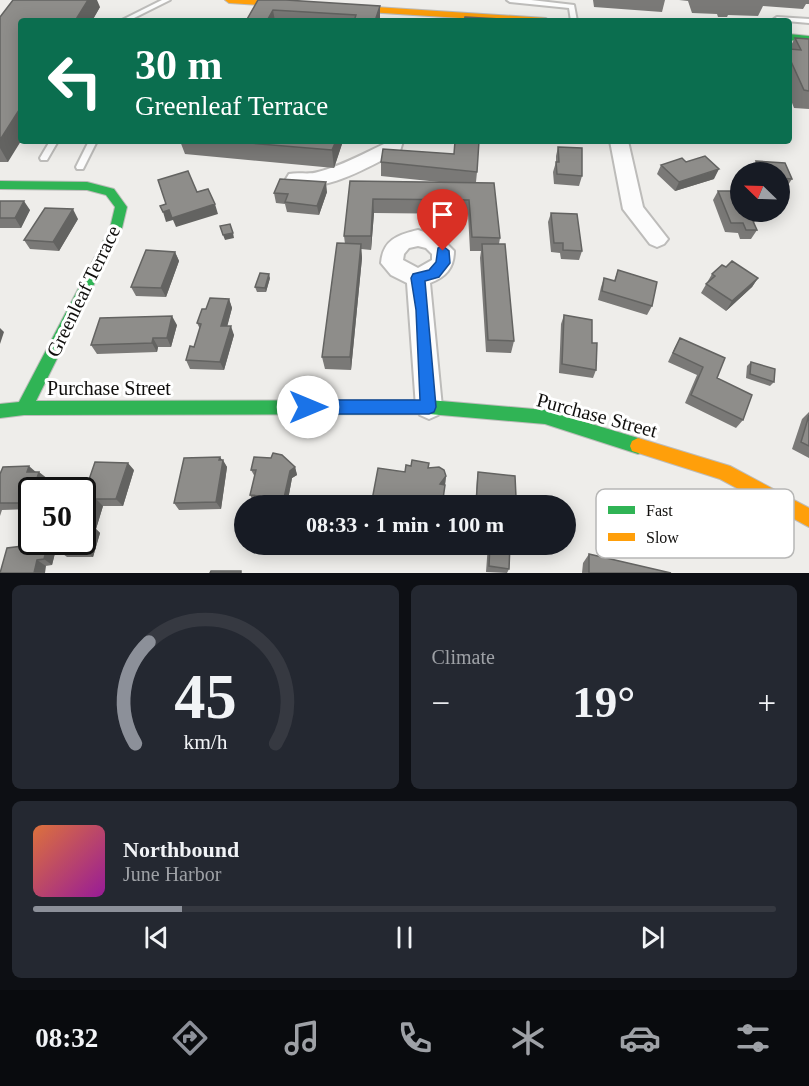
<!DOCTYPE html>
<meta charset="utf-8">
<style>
:root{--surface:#171b24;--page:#242831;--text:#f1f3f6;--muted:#9ea1a6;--line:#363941;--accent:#8c9099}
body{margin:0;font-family:Georgia,serif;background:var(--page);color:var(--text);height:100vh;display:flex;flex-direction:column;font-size:22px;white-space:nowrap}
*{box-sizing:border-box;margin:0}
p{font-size:20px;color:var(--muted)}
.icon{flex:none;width:33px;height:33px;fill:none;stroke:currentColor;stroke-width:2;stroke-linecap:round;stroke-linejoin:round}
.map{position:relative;height:573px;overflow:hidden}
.panel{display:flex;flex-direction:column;gap:12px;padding:12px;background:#0d0f14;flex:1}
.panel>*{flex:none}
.banner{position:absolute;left:18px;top:18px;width:774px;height:126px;border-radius:6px;box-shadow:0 3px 15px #0003;background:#0b6e4f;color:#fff;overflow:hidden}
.needle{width:39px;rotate:293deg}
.tools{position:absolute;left:730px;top:162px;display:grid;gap:12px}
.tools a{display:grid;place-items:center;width:60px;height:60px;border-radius:50%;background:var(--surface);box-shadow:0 3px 15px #0003;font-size:30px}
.speed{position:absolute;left:18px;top:477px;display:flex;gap:12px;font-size:30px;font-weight:700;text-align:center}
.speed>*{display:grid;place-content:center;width:78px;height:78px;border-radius:50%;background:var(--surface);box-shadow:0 3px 15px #0003;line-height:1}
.speed .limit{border:3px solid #111;border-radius:9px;background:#fff;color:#111}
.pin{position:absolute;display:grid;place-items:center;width:51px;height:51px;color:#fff;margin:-62px -26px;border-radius:50% 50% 50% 0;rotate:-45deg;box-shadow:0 0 6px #0007}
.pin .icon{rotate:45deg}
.me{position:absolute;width:66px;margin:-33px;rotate:90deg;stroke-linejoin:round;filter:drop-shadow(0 0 4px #0008)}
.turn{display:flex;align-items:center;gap:21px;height:126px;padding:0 18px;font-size:27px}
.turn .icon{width:78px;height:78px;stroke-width:2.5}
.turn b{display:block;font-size:42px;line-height:51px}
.big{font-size:45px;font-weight:700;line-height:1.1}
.panel .widget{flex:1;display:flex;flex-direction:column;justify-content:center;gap:9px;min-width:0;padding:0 21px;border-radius:9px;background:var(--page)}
.panel .dial{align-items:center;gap:0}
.dial svg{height:156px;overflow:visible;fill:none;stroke:var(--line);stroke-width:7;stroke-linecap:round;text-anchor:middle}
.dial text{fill:var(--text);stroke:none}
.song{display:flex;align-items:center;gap:18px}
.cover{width:72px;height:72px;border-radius:9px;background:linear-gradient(135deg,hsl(20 70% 55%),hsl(300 70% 35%))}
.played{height:6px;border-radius:3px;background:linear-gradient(90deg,var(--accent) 20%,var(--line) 20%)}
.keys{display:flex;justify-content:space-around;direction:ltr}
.heat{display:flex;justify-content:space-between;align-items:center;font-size:33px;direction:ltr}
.panel .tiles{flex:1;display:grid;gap:12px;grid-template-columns:1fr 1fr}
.widget:last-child{grid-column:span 2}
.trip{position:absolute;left:234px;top:495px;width:342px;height:60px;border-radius:30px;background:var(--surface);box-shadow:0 3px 15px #0003;font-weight:700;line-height:60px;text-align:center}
.tab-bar{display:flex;height:96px;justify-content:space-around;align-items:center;background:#090b0e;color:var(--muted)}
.tab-bar .icon{width:42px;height:42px}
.tab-bar .current{color:var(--accent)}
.tab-bar b{font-size:27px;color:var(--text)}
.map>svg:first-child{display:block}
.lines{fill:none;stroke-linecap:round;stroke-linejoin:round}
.lane-casing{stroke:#bdbcba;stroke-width:4}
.street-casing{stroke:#bdbcba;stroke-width:4}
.fast-casing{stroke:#bdbcba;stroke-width:2}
.slow-casing{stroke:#bdbcba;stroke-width:2}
.lane{fill:#fcfcfc;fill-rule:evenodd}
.street{fill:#fcfcfc;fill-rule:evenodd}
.fast{fill:#30b455;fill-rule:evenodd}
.slow{fill:#ff9f0a;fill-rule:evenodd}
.wall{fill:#7a7977}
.shaded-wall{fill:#636361}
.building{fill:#8e8d8a;stroke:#636361;stroke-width:1.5}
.route{fill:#1a73e8;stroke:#114b97;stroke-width:1.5}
.labels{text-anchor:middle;stroke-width:6;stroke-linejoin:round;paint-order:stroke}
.street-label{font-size:20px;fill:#100f0d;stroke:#fff}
.key{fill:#fff;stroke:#b7b7b6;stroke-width:1.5}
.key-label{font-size:16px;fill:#100f0d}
</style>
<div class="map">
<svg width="809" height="573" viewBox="0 0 809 573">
<rect width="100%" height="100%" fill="#eeedea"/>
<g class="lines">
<defs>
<path id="lane" d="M162,0H170L128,21H120Z
M507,0H531L574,5L577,21H571L569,8L510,2Z
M777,17L809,19V23L775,20L774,19Z
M50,141H58L47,160H41L40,158Z
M89,141H97L83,169H77L76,167Z"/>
<path id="street" d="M385,141H403L400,151C367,167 326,194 289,184L286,179L289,174C299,172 309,175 318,172C341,166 363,154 384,144Z
M610,141H628L643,207L668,239L664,244L657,247L650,244L623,209Z
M418,230L440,237L454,251C454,268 446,277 430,283L442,407L438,415L429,419L420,415L416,407L407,283L391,275L381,263C383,240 397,235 418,230ZM418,246L426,248L432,254V260L418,268L403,260L404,254L409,248Z"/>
<path id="fast" d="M789,34L809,36V42L789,40Z
M0,181L87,182L114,189L127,207L122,228L36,401L429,400L545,410L638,438L644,441L646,446L644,451L638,454L545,424L429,414L24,415L0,418V404L19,402L110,228L115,207L106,195L87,190L0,189Z"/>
<path id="slow" d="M225,0H268L546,18L550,21H506L229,3Z
M638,438L730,466L809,508V527L720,479L632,451L630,446L632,441Z"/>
</defs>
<use href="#lane" class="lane-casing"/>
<use href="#street" class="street-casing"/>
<use href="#fast" class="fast-casing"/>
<use href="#slow" class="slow-casing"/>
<use href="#lane" class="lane"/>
<use href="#street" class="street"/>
<use href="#fast" class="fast"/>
<use href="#slow" class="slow"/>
</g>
<path class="wall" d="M258,0L380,6V21H246Z
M593,0H665L662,12L594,7Z
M679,0H809V4H806L803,9L763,6L758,16L728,15L727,17H718L717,14L692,13L688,1Z
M100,7L92,21H21L8,162H0V17Z
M795,38L809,39V109L794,108L789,95V49Z
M180,141H343L334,168L185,154Z
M558,147L582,176L579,186L554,184L553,172L556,162V156Z
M756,161L785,163L792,179L786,188H780V172H752L751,171Z
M381,162L477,172L476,182L500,238L499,244L514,341L511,353L486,352L480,258L481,251H470L468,214L374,213L371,250L361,249L362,258L351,370L325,369L322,357L345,244L344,236L350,181L439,182L381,176Z
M661,165L714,179L675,191L657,174Z
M718,191L741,212L757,214L754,223L757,230L751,239H740L738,233L725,232L713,200Z
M327,192L319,215L287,212L285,204L276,203L274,193Z
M0,201L30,210L21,228H0Z
M551,213L582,251L579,260L561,259L560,253L551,252L548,222Z
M78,219L59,251L30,249L24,240Z
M175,252L179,261L166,297L136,296L131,287Z
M726,267L758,278L752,287L726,311L701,293L712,274Z
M618,270L652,306L647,315L598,300L601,287L604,278L614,281Z
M270,278L266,292H257L255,287Z
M229,299L232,308L227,326L234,335L224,370L190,369L186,360L194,347L200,329L197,323L206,309Z
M564,315L592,343L596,370L593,378L559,373L561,324Z
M177,325L171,347H158L157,352L97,354L91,345Z
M680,338L717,378L743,420L736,428L685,403L697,375L668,362L675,347Z
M751,362L774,382L770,386L746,378L747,366Z
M809,412V458L792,449L802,419Z
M220,457L227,467L221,509L179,510L174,503Z
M411,466L428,468L446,476L442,506H373L372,500L405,472Z
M295,467L297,475L292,478L287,505L259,506V502H254L250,495L255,477L251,470Z
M134,470L123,506H103L96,529L100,533L93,557H67L59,551L82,500Z
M35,472L48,479L44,490H32L31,509L2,510L0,516V474Z
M478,472L516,497L520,506H475L477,479Z
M396,544H413L412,553L396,551Z
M488,544H510L509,569L507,573L486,572Z
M56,549L52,565L0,573Z
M589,554L671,573H582L583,563Z"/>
<path class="shaded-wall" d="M88,0H97L100,7L92,21H75Z
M380,6V21H375Z
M273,10L275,21H269L268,19Z
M21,107V141L8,162L0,148V140Z
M336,141H343L334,168L332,150Z
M719,169L714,179L675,191L679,182Z
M326,182L327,192L319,215L317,206Z
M373,199L374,213L371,250V236Z
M24,201L30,210L21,228L15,218Z
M215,204L218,214L176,227L173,220L166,222L163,212L169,210Z
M73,209L78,219L59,251L53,242Z
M233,233L234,238L225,240L223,235Z
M361,244L362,258L351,370L350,357Z
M175,252L179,261L166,297L161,288Z
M269,274L270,278L266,292L265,288Z
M758,278L752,287L726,311L732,301Z
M229,299L232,308L225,335L221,326Z
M172,316L177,325L171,347L167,338Z
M231,326L234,335L224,370L220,362Z
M0,328L4,332L0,344Z
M153,338L158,347L157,352L152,343Z
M220,457L223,462V460L227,467L221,509L216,502Z
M128,463L134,470L123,506L116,499Z
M29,466L37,473L27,472Z
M295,467L297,475L292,478L287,505L284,498L290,471Z
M39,472L48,479L44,490H33Z
M446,476L445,486L440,484Z
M26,492L32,497L31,509L22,503Z
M278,498L281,504L280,506H276Z
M96,499L103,506L96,529L100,533L93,557L85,551L88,526Z
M48,543L56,549L52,565L44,559Z
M37,560L46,566L45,573H34Z"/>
<path class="building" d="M13,0H88L75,21H21V107L0,140V17Z
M258,0H286L380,6L375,21H354L356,15L273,10L268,19H271L270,21H246Z
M465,17L520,20V21H464Z
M795,38L809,39V91L804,90L789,57V49L801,50Z
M225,141H336L332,150Z
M455,141H479L477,172L381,162L383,149L454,154Z
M558,147L582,148V176L557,174L556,162H559Z
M705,156L719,169L679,182L661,165L682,158L686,162Z
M756,161L785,163L792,179L780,178V172H761Z
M188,171L197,192L208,189L215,204L172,218L169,210L163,212L160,206L166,204L158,180Z
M280,179L326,182L317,206L285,202L288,194L274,193Z
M350,181L494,183L500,238L472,237L469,200L373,199L371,236H344Z
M718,191H741V212H756L757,214H754L756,219H752L757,230H746L743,223H731Z
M0,201H24L15,218H0Z
M45,208L73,209L53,242L24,240Z
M551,213L577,214L582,251L563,250V243H554Z
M230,224L233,233L223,235L220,226Z
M337,243L361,244L350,357H322Z
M482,244H505L514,341L488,340Z
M146,250L175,252L161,288L131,287Z
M732,261L758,278L732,301L706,284L715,276L712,274L722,265L726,267Z
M618,270L657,282L652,306L602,291L604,278L615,281Z
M260,273L269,274L265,288L255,287Z
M210,298L229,299L221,326H231L220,362L186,360L190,346L194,347L201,324L197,323L202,309H206Z
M564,315L592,320V343H597L596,370L562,364Z
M172,316L167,338H153L152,343L91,345L100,318Z
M680,338L725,358L717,378L752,395L743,420L691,395L703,367L673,353Z
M751,362L775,369L774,382L750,374Z
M809,415V446L801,442Z
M273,453L282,455L295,467L290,471L284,498H278L276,506L259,504L260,496L250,495L256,470H251L254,457L271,458Z
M220,457L219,460H223L216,502L174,503L184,458Z
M412,460L429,463L428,468L439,467L444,470L446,476L440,484L445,485L442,506H401V504L372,500L378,468L405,472L406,465L411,466Z
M95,462L128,463L116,499H96L88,526L93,527L85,551H59L62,542H82V500Z
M29,466L27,472H39L33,490H32V492H26L22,503H0V474L3,467Z
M478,472L515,476L516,497L520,498V506H476Z
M48,543L44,559L37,560L34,573H0L7,548Z
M490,544H510L509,569L489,566Z
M589,554L671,573H589Z
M211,571H241V573H210Z"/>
<path class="route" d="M443,246L449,251L450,263L439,277L425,281L436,407L434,412L429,414H308L303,412L300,407L303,402L308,400H420L416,310L411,278L413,274L429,270L436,262L438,248Z"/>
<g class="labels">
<g class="street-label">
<text transform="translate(83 291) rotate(-64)" y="7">Greenleaf Terrace</text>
<text x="109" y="395">Purchase Street</text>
<text transform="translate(597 415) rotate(15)" y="7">Purchase Street</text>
</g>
</g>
<rect x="596" y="489" width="198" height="69" rx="9" class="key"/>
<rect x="608" y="506" width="27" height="8" fill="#30b455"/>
<rect x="608" y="533" width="27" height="8" fill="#ff9f0a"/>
<g class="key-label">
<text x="646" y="516">Fast</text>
<text x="646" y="543">Slow</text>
</g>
</svg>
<div class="tools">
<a><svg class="needle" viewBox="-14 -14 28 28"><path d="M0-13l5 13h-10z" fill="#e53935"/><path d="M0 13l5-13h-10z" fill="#9ea1a6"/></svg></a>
</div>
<div class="speed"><div class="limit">50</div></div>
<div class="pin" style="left:443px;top:251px;background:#d93025"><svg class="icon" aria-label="arrive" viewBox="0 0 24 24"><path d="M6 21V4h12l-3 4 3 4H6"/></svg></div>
<svg class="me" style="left:308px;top:407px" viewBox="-20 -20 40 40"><circle r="19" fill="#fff"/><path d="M0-13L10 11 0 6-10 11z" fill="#1a73e8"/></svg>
<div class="trip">08:33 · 1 min · 100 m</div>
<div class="banner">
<div class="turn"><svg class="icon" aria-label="left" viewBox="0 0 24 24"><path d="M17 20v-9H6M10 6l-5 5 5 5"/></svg><div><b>30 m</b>Greenleaf Terrace</div></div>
</div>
</div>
<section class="panel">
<div class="tiles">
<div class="widget dial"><svg viewBox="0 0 100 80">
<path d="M14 69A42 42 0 1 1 86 69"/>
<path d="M14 69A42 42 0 0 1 21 17" stroke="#8c9099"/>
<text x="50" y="56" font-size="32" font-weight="700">45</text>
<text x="50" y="72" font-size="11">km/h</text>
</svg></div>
<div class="widget"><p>Climate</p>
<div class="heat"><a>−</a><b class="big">19°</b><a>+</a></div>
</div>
<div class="widget">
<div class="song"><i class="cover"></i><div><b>Northbound</b><p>June Harbor</p></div></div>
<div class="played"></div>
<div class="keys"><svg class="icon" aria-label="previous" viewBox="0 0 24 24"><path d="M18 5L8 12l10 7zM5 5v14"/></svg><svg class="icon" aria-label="pause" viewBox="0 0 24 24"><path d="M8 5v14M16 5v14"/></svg><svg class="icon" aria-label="next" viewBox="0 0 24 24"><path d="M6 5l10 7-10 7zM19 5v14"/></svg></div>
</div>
</div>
</section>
<nav class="tab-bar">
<b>08:32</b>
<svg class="icon current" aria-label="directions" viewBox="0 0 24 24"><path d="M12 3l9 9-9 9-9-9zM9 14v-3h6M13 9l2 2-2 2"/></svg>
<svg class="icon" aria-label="music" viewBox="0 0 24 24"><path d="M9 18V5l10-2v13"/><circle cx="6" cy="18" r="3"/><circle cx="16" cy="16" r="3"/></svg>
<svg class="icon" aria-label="phone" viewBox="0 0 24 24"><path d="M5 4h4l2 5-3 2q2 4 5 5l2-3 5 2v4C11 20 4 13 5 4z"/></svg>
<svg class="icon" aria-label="climate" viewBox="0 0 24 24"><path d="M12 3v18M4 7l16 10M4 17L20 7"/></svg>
<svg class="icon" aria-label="car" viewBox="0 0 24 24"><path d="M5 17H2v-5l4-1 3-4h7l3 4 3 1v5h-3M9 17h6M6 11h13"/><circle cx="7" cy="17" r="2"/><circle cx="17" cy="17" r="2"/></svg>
<svg class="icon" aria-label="filters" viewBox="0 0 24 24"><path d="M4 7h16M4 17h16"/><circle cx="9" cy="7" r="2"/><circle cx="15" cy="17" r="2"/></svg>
</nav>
